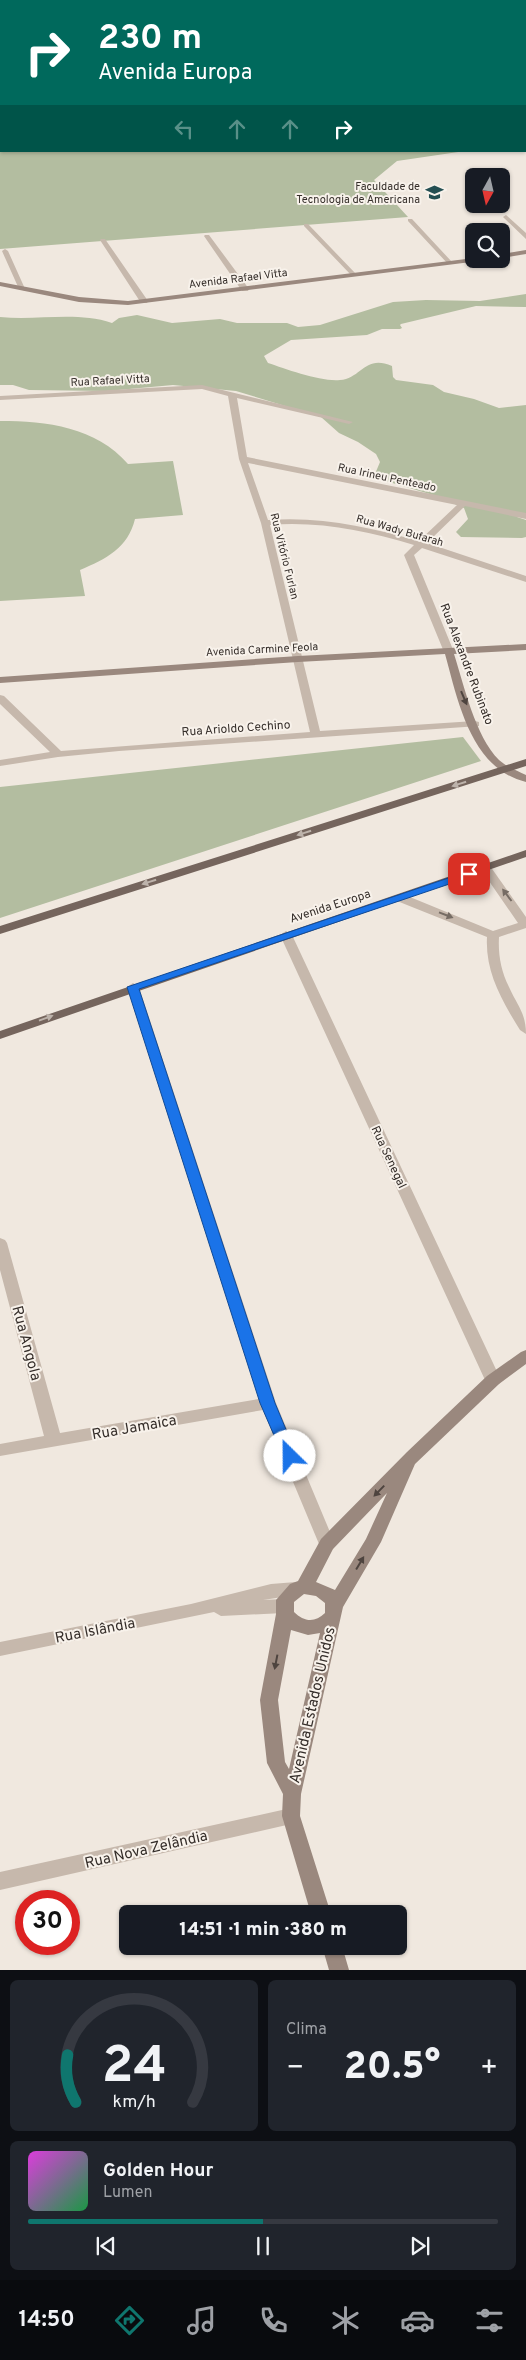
<!DOCTYPE html>
<html lang="pt">
<meta charset="utf-8">
<style>
:root{--surface:#171b24;--page:#20242c;--text:#f1f3f6;--muted:#9ea1a6;--line:#363941;--accent:#0f766e}
body{margin:0;font-family:Overpass,sans-serif;background:var(--page);color:var(--text);height:100vh;display:flex;flex-direction:column;font-size:19px;white-space:nowrap}
*{box-sizing:border-box;margin:0}
p{font-size:16px;color:var(--muted)}
.icon{flex:none;width:28px;height:28px;fill:none;stroke:currentColor;stroke-width:2;stroke-linecap:round;stroke-linejoin:round}
.map{position:relative;height:1970px;overflow:hidden}
.panel{display:flex;flex-direction:column;gap:10px;padding:10px;background:#0d0f14;flex:1}
.panel>*{flex:none}
.banner{position:absolute;left:0px;top:0px;width:526px;height:152px;box-shadow:0 1px 4px #0004;background:#00695c;color:#fff;overflow:hidden}
.needle{width:32px;rotate:188deg}
.fabs{position:absolute;left:465px;top:168px;display:grid;gap:10px}
.fabs a{display:grid;place-items:center;width:45px;height:45px;border-radius:8px;background:var(--surface);box-shadow:0 1px 4px #0004;font-size:25px}
.speed{position:absolute;left:15px;top:1890px;display:flex;gap:10px;font-size:25px;font-weight:700;text-align:center}
.speed>*{display:grid;place-content:center;width:65px;height:65px;border-radius:50%;background:var(--surface);box-shadow:0 1px 4px #0004;line-height:1}
.speed .limit{border:8px solid #d22;background:#fff;color:#111}
.pin{position:absolute;display:grid;place-items:center;width:42px;height:42px;color:#fff;margin:-21px;border-radius:10px;box-shadow:0 2px 8px #0006}
.me{position:absolute;width:55px;margin:-28px;rotate:337deg;stroke-linejoin:round;filter:drop-shadow(0 0 4px #0008)}
.turn{display:flex;align-items:center;gap:18px;height:105px;padding:0 15px;font-size:22px}
.turn .icon{width:65px;height:65px;stroke-width:2.5}
.turn b{display:block;font-size:35px;line-height:42px}
.lanes{display:flex;align-items:center;height:48px;padding:0 15px;background:#0003;justify-content:center;gap:25px;direction:ltr}
.lanes .off{opacity:.35}
.big{font-size:38px;font-weight:800;line-height:1.1}
.panel .card{flex:1;display:flex;flex-direction:column;justify-content:center;gap:8px;min-width:0;padding:0 18px;border-radius:8px;background:var(--page)}
.panel .dial{align-items:center;gap:0}
.dial svg{height:130px;overflow:visible;fill:none;stroke:var(--line);stroke-width:7;stroke-linecap:round;text-anchor:middle}
.dial text{fill:var(--text);stroke:none}
.song{display:flex;align-items:center;gap:15px}
.cover{width:60px;height:60px;border-radius:8px;background:linear-gradient(135deg,hsl(300 70% 55%),hsl(140 70% 35%))}
.played{height:5px;border-radius:2px;background:linear-gradient(90deg,var(--accent) 50%,var(--line) 50%)}
.keys{display:flex;justify-content:space-around;direction:ltr}
.heat{display:flex;justify-content:space-between;align-items:center;font-size:28px;direction:ltr}
.panel .tiles{flex:1;display:grid;gap:10px;grid-template-columns:1fr 1fr}
.card:last-child{grid-column:span 2}
.trip{position:absolute;left:119px;top:1905px;width:288px;height:50px;border-radius:8px;background:var(--surface);box-shadow:0 1px 4px #0004;font-weight:800;line-height:50px;text-align:center}
.menu{display:flex;height:80px;justify-content:space-around;align-items:center;background:#090b0e;color:var(--muted)}
.menu .icon{width:35px;height:35px}
.menu .current{color:var(--accent)}
.menu b{font-size:22px;color:var(--text)}
.map>svg:first-child{display:block}
.green{fill:#b3bda0}
.lines{fill:none;stroke-linecap:round;stroke-linejoin:round}
.street{fill:#c6b8ac;fill-rule:evenodd}
.secondary{fill:#9a887e;fill-rule:evenodd}
.primary{fill:#75655d;fill-rule:evenodd}
.oneway{fill:#4e443f}
.oneway2{fill:#bdb3ab}
.oneway3{fill:#766c64}
.route{fill:#1a73e8;stroke:#114b97}
.labels{text-anchor:middle;stroke-width:4;stroke-linejoin:round;paint-order:stroke}
.far-poi-label{font-size:11px;fill:#352e2a;stroke:#f8f2eb;text-anchor:end}
.far-street-label{font-size:11px;fill:#352e2a;stroke:#f8f2eb}
.street-label{font-size:12px;fill:#352e2a;stroke:#f8f2eb}
.near-street-label{font-size:15px;fill:#352e2a;stroke:#f8f2eb}
</style>
<div class="map">
<svg width="526" height="1970" viewBox="0 0 526 1970">
<rect width="100%" height="100%" fill="#f0e8df"/>
<path class="green" d="M0,79L1,151H465L397,161L374,180L408,217L0,249Z
M526,294V307L476,306L401,324L400,325L402,328L400,329H382L367,335L291,340L264,356L268,363C286,369 321,382 340,380C362,378 365,354 392,366L393,377L396,380L433,385L444,392L474,399L499,408L526,405V515L517,517L526,520V537L522,538L461,537L456,532L468,519L464,508L433,495L379,479L375,474L380,462L376,454L358,442L339,433L321,417L236,391L173,385L107,391L29,390L13,385H0V317C37,321 76,311 112,323L119,318L137,315L172,323L220,319L237,323H287L298,327L320,325L393,302L426,300L480,301Z
M0,421C47,421 96,427 128,464L173,461L183,515L135,519C128,548 106,559 80,570L85,596L0,601Z
M463,737L481,761L0,918V787Z"/>
<g class="lines">
<path class="street" d="M139,0H168V1H140Z
M0,22L1,23V25L0,26Z
M0,31L1,32V34L0,35Z
M1,66V71L0,72V67Z
M526,79V83L525,84V80Z
M525,128H526V132H525Z
M506,215L526,233V239L504,218L503,217Z
M408,219H412L452,262V264H448L408,221Z
M304,224H308L356,274V276H352L304,226Z
M205,235H209L249,289L248,291H242L204,236Z
M101,239H105L148,301L147,303H141L100,240Z
M5,249L8,251L26,291L19,289L2,251Z
M202,385L353,422L349,424L237,398L247,457L526,513V519L465,506L427,543L526,576V582L422,548L414,555L454,652L449,655L444,652L404,555L414,545C366,531 320,521 270,525L320,731L475,721L479,722V726L119,751L58,757L0,766V760L50,752L0,704V695L4,696L61,751L310,732L261,523L239,459L228,396L202,389L0,400V396ZM248,463L457,505L419,541C369,527 321,516 268,520Z
M486,865L490,866L526,917V928L499,937C498,955 501,971 509,987C517,1005 526,1013 526,1034L520,1030C502,1001 485,972 487,937L397,901L395,898L401,894L405,895L493,931L518,923L480,868Z
M286,931L292,935L501,1380L499,1384L493,1386L487,1384L485,1380L280,935Z
M133,983L139,987L276,1403L335,1544L333,1549L327,1551L321,1549L319,1544L263,1410L0,1456V1444L44,1436L0,1270V1238L5,1240L7,1243L60,1433L259,1399L127,987Z
M296,1582L302,1584L305,1589L302,1594L263,1600L284,1599L290,1601L293,1606L290,1611L284,1613L221,1616L214,1612L0,1656V1642L191,1604L271,1584Z
M291,1808L298,1810L300,1816L298,1822L291,1824L0,1890V1872Z"/>
<path class="secondary" d="M443,0H448V1H444Z
M0,4H1V6H0Z
M525,13H526V16H525Z
M525,39H526V43H525Z
M525,61H526V65H525Z
M525,82L526,83V87L525,86Z
M526,250V254L501,258V254Z
M474,258L482,259L479,261L128,305L79,302L0,286V282L79,297L128,301Z
M526,644V650L454,654C464,685 475,736 499,760C507,767 517,771 526,775V782C471,769 458,701 445,654L298,662L0,683V677L298,656Z
M526,1350V1364L499,1384L415,1464L381,1542L343,1607L301,1794L300,1816L331,1914H311L282,1816L283,1794L267,1763L260,1700L276,1614V1600L290,1584L298,1581L321,1539L407,1452L487,1376L521,1352ZM387,1493L366,1539L335,1590L316,1582L333,1549ZM304,1594L316,1596L325,1603V1613C315,1623 304,1622 294,1612V1602ZM291,1630L308,1635L320,1633L289,1769L285,1762L278,1700Z
M322,1946H342L349,1970H329Z"/>
<path class="primary" d="M482,0H511V1H483Z
M526,759V766L0,934V926Z
M526,850V857L0,1039V1031Z"/>
</g>
<defs><path id="oneway-solid" d="M-6-.8H1V-3.2L6.5 0L1 3.2V.8H-6Z" transform="scale(1.25)"/></defs>
<g class="oneway">
<use href="#oneway-solid" transform="translate(464 698) rotate(67)"/>
<use href="#oneway-solid" transform="translate(379 1491) rotate(134)"/>
<use href="#oneway-solid" transform="translate(360 1563) rotate(-59)"/>
<use href="#oneway-solid" transform="translate(276 1662) rotate(101)"/>
</g>
<g class="oneway2">
<use href="#oneway-solid" transform="translate(459 784) rotate(162)"/>
<use href="#oneway-solid" transform="translate(304 833) rotate(162)"/>
<use href="#oneway-solid" transform="translate(149 882) rotate(162)"/>
<use href="#oneway-solid" transform="translate(46 1018) rotate(-20)"/>
</g>
<g class="oneway3">
<use href="#oneway-solid" transform="translate(507 895) rotate(-127)"/>
<use href="#oneway-solid" transform="translate(446 915) rotate(21)"/>
</g>
<path class="route" d="M469,871L474,874L473,876L139,989L275,1403L297,1456L295,1460H285L283,1456L260,1403L127,987Z"/>
<defs>
<symbol id="university-bare" viewBox="-9 -9 18 18"><path d="M0-5L7-2L0 1L-7-2ZM-4 1L0 2.5L4 1V4Q0 6-4 4Z" fill="#244f52" stroke="#f8f2eb" stroke-width="2.5" paint-order="stroke"/></symbol>
</defs>
<g fill-rule="evenodd">
<use href="#university-bare" x="422" y="180" width="25" height="25"/>
</g>
<g class="labels">
<g class="far-poi-label">
<text x="420" y="190">Faculdade de<tspan x="420" dy="13">Tecnologia de Americana</tspan></text>
</g>
<g class="far-street-label">
<text transform="translate(238 278) rotate(-7)" y="4">Avenida Rafael Vitta</text>
<text transform="translate(110 380) rotate(-3)" y="4">Rua Rafael Vitta</text>
<text transform="translate(387 477) rotate(12)" y="4">Rua Irineu Penteado</text>
<text transform="translate(400 530) rotate(16)" y="4">Rua Wady Bufarah</text>
<text transform="translate(285 556) rotate(76)" y="4">Rua Vitório Furlan</text>
<text transform="translate(262 649) rotate(-3)" y="4">Avenida Carmine Feola</text>
</g>
<g class="street-label">
<text transform="translate(467 664) rotate(69)" y="4">Rua Alexandre Rubinato</text>
<text transform="translate(236 728) rotate(-4)" y="4">Rua Arioldo Cechino</text>
<text transform="translate(330 906) rotate(-18)" y="4">Avenida Europa</text>
<text transform="translate(389 1157) rotate(65)" y="4">Rua Senegal</text>
</g>
<g class="near-street-label">
<text transform="translate(27 1343) rotate(75)" y="5">Rua Angola</text>
<text transform="translate(134 1427) rotate(-10)" y="5">Rua Jamaica</text>
<text transform="translate(95 1630) rotate(-11)" y="5">Rua Islândia</text>
<text transform="translate(312 1705) rotate(-77)" y="5">Avenida Estados Unidos</text>
<text transform="translate(146 1849) rotate(-13)" y="5">Rua Nova Zelândia</text>
</g>
</g>
</svg>
<div class="fabs">
<a><svg class="needle" viewBox="-14 -14 28 28"><path d="M0-13l5 13h-10z" fill="#e53935"/><path d="M0 13l5-13h-10z" fill="#9ea1a6"/></svg></a>
<a><svg class="icon" aria-label="search" viewBox="0 0 24 24"><circle cx="10" cy="10" r="6"/><path d="M15 15l6 6"/></svg></a>
</div>
<div class="speed"><div class="limit">30</div></div>
<div class="pin" style="left:469px;top:874px;background:#d93025"><svg class="icon" aria-label="arrive" viewBox="0 0 24 24"><path d="M6 21V4h12l-3 4 3 4H6"/></svg></div>
<svg class="me" style="left:290px;top:1456px" viewBox="-20 -20 40 40"><circle r="19" fill="#fff"/><path d="M0-13L10 11 0 6-10 11z" fill="#1a73e8"/></svg>
<div class="trip">14:51 · 1 min · 380 m</div>
<div class="banner">
<div class="turn"><svg class="icon" aria-label="right" viewBox="0 0 24 24"><path d="M7 20v-9h11M14 6l5 5-5 5"/></svg><div><b>230 m</b>Avenida Europa</div></div>
<div class="lanes"><svg class="icon off" aria-label="left" viewBox="0 0 24 24"><path d="M17 20v-9H6M10 6l-5 5 5 5"/></svg><svg class="icon off" aria-label="ahead" viewBox="0 0 24 24"><path d="M12 20V5M6 11l6-6 6 6"/></svg><svg class="icon off" aria-label="ahead" viewBox="0 0 24 24"><path d="M12 20V5M6 11l6-6 6 6"/></svg><svg class="icon" aria-label="right" viewBox="0 0 24 24"><path d="M7 20v-9h11M14 6l5 5-5 5"/></svg></div>
</div>
</div>
<section class="panel">
<div class="tiles">
<div class="card dial"><svg viewBox="0 0 100 80">
<path d="M14 69A42 42 0 1 1 86 69"/>
<path d="M14 69A42 42 0 0 1 9 40" stroke="#0f766e"/>
<text x="50" y="56" font-size="32" font-weight="700">24</text>
<text x="50" y="72" font-size="11">km/h</text>
</svg></div>
<div class="card"><p>Clima</p>
<div class="heat"><a>−</a><b class="big">20.5°</b><a>+</a></div>
</div>
<div class="card">
<div class="song"><i class="cover"></i><div><b>Golden Hour</b><p>Lumen</p></div></div>
<div class="played"></div>
<div class="keys"><svg class="icon" aria-label="previous" viewBox="0 0 24 24"><path d="M18 5L8 12l10 7zM5 5v14"/></svg><svg class="icon" aria-label="pause" viewBox="0 0 24 24"><path d="M8 5v14M16 5v14"/></svg><svg class="icon" aria-label="next" viewBox="0 0 24 24"><path d="M6 5l10 7-10 7zM19 5v14"/></svg></div>
</div>
</div>
</section>
<nav class="menu">
<b>14:50</b>
<svg class="icon current" aria-label="directions" viewBox="0 0 24 24"><path d="M12 3l9 9-9 9-9-9zM9 14v-3h6M13 9l2 2-2 2"/></svg>
<svg class="icon" aria-label="music" viewBox="0 0 24 24"><path d="M9 18V5l10-2v13"/><circle cx="6" cy="18" r="3"/><circle cx="16" cy="16" r="3"/></svg>
<svg class="icon" aria-label="phone" viewBox="0 0 24 24"><path d="M5 4h4l2 5-3 2q2 4 5 5l2-3 5 2v4C11 20 4 13 5 4z"/></svg>
<svg class="icon" aria-label="climate" viewBox="0 0 24 24"><path d="M12 3v18M4 7l16 10M4 17L20 7"/></svg>
<svg class="icon" aria-label="car" viewBox="0 0 24 24"><path d="M5 17H2v-5l4-1 3-4h7l3 4 3 1v5h-3M9 17h6M6 11h13"/><circle cx="7" cy="17" r="2"/><circle cx="17" cy="17" r="2"/></svg>
<svg class="icon" aria-label="filters" viewBox="0 0 24 24"><path d="M4 7h16M4 17h16"/><circle cx="9" cy="7" r="2"/><circle cx="15" cy="17" r="2"/></svg>
</nav>
